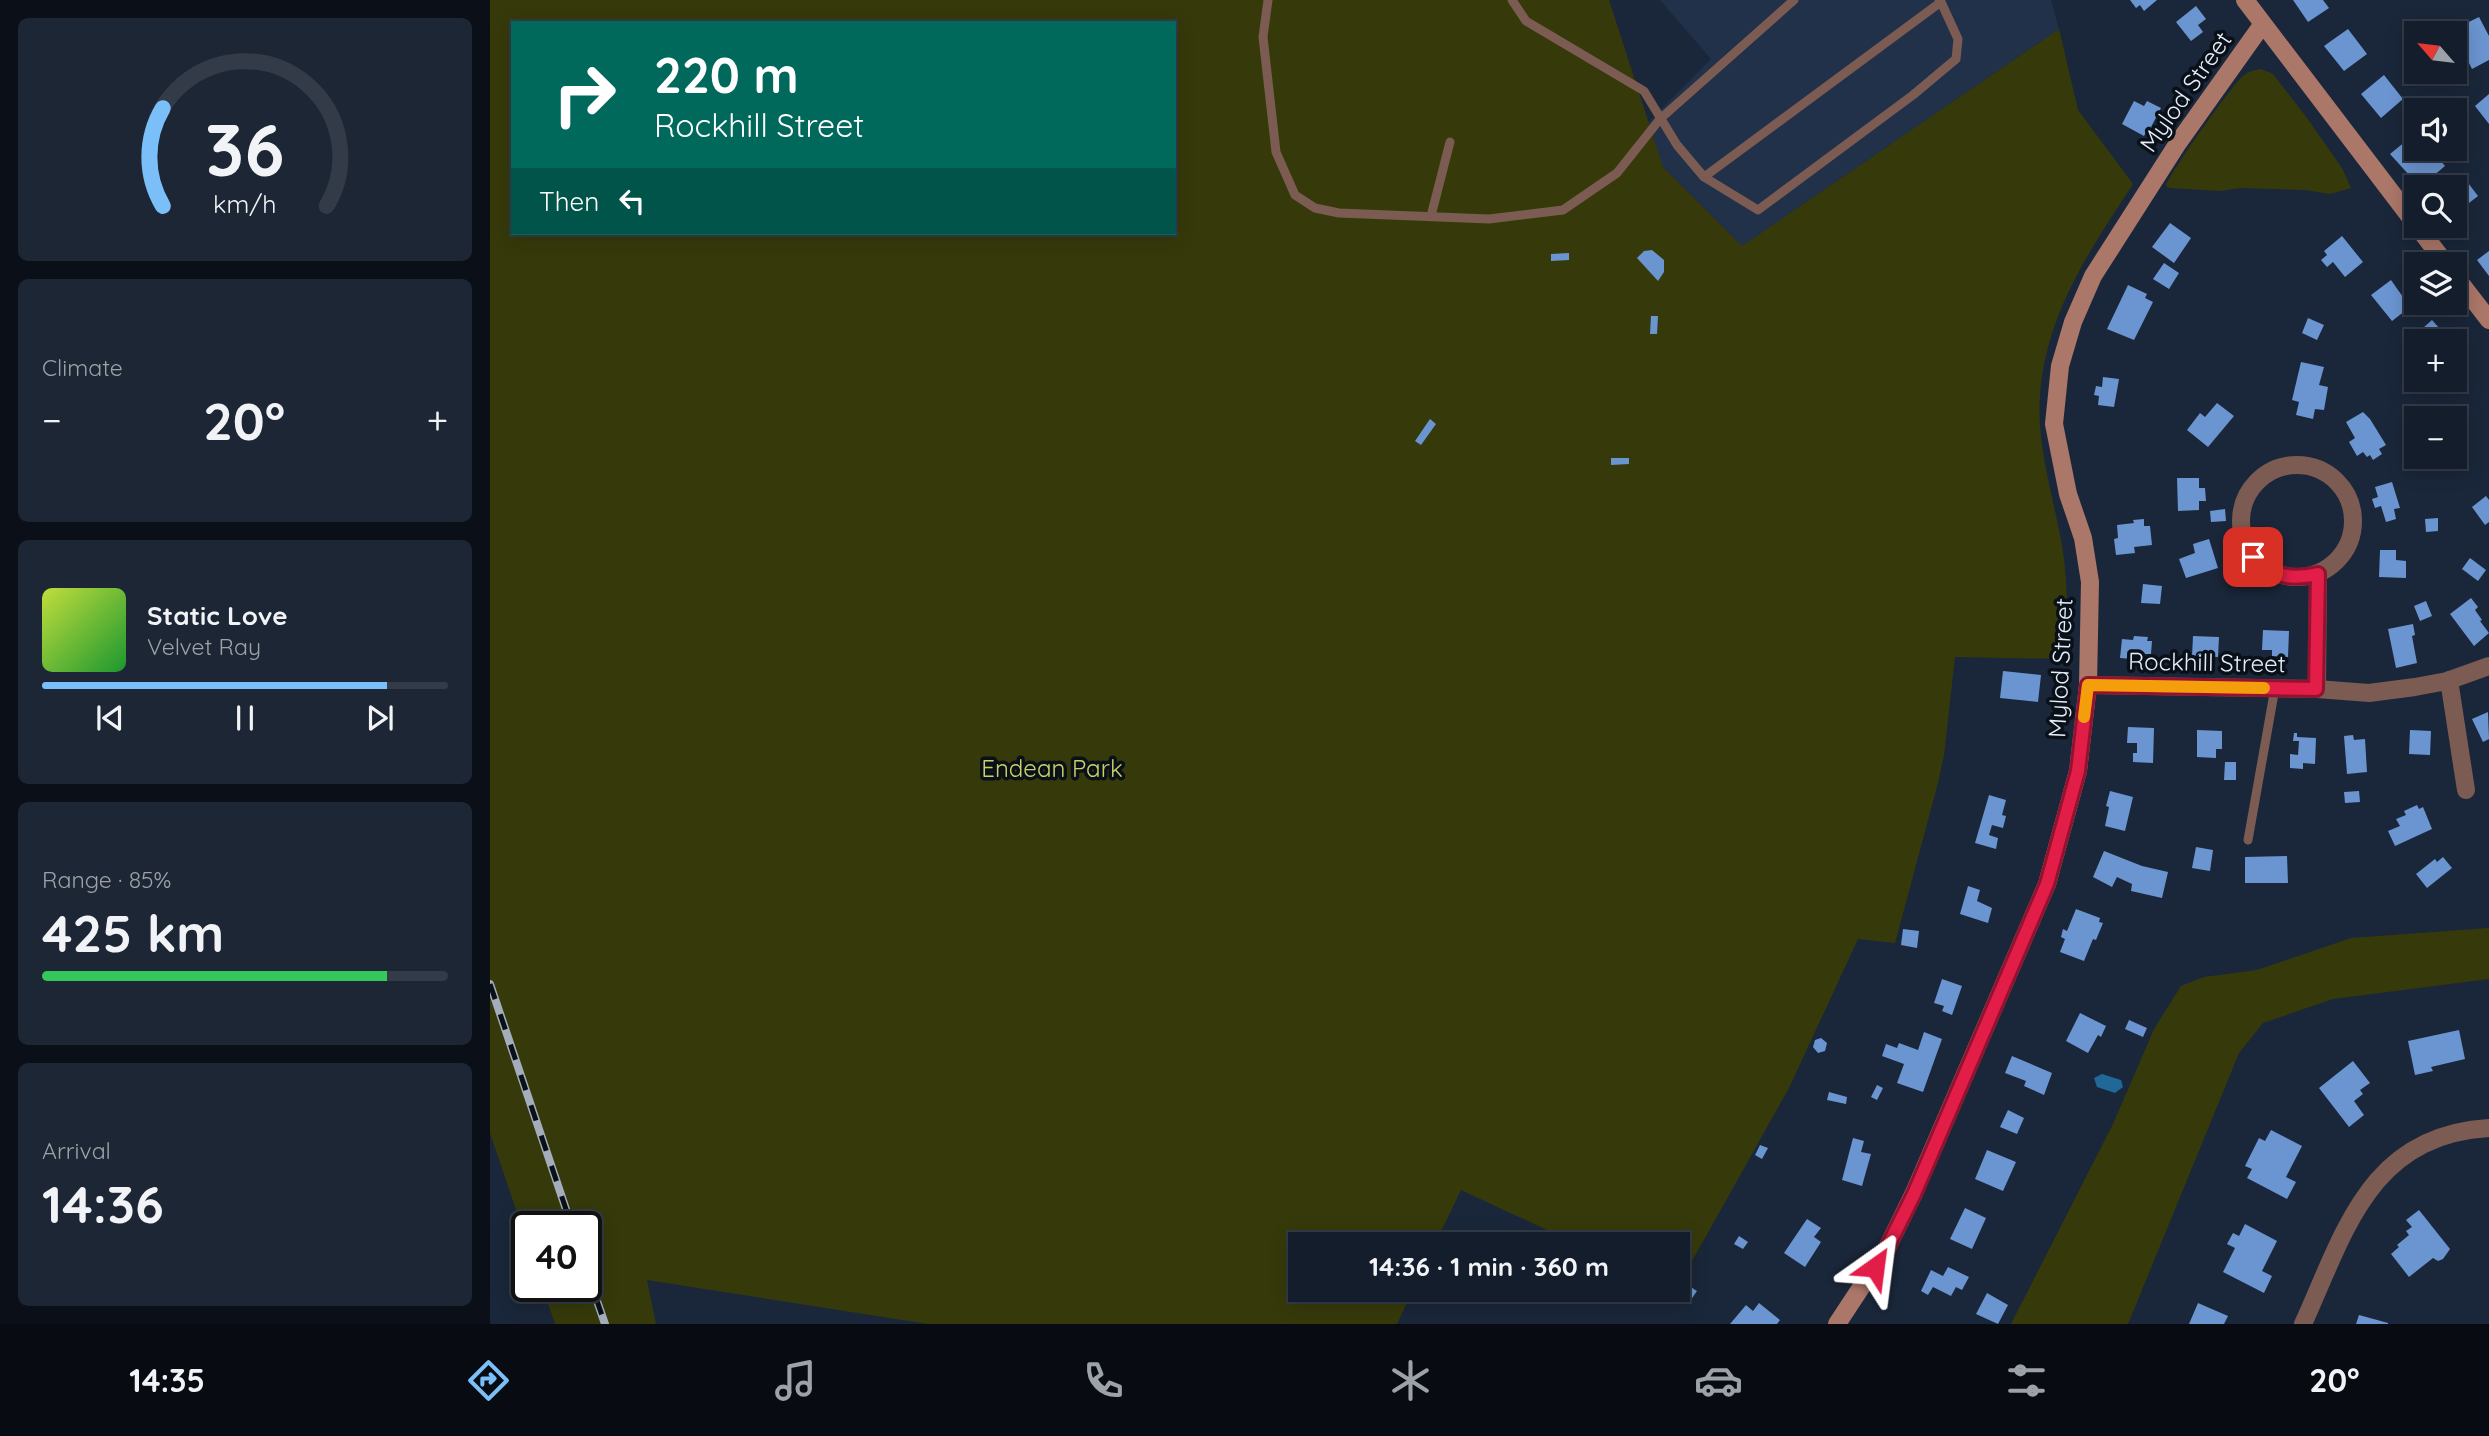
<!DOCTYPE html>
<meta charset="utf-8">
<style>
:root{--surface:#141d2c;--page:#1d2634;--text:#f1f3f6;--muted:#9da2a9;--line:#333b48;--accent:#7abff8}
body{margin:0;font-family:Quicksand,sans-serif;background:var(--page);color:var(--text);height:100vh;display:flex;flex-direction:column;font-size:26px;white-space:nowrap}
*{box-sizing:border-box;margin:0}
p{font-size:23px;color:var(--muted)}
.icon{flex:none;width:38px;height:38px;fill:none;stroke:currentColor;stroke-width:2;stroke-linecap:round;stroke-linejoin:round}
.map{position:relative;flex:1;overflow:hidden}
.panel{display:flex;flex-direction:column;gap:18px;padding:18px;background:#0b1018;width:490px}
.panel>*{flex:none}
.hud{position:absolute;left:21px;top:21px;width:665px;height:214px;border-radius:0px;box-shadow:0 4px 18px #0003,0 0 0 2px var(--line);background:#00695c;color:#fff;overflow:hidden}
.needle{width:46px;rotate:298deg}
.fabs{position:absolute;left:1914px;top:21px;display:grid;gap:14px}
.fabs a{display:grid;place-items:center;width:63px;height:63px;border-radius:0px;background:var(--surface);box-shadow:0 4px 18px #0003,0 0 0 2px var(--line);font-size:35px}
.speed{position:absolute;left:21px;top:1211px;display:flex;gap:14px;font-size:35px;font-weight:700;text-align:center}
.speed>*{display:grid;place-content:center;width:91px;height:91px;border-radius:50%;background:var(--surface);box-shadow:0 4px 18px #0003,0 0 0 2px var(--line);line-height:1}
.speed .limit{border:4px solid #111;border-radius:10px;background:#fff;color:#111}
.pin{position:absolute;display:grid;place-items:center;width:60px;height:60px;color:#fff;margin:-30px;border-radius:14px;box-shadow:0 4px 10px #0006}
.me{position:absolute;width:77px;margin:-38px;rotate:31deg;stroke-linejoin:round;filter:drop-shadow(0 0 5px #0008)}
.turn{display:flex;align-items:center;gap:24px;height:147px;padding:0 28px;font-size:32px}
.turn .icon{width:91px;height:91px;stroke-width:2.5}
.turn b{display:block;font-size:49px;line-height:60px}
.then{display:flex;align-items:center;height:66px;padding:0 28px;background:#0003;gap:14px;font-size:26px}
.big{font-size:52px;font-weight:800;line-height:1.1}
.panel .card{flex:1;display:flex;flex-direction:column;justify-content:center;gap:10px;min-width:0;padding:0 24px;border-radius:10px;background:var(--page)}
.panel .dial{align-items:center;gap:0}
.dial svg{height:182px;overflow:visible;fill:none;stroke:var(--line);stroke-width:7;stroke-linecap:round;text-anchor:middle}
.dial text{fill:var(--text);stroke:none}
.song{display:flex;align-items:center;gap:21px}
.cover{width:84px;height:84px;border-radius:10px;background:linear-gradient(135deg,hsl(70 70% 55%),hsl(130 70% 35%))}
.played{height:7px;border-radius:4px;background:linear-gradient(90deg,var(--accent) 85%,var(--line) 85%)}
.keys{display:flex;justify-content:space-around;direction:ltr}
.heat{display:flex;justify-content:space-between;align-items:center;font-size:38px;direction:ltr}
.charge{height:10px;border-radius:5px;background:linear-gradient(90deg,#34c759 85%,var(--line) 0)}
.trip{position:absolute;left:798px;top:1232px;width:402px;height:70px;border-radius:0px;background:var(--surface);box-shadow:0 4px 18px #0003,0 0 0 2px var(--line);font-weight:800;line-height:70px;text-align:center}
.tab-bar{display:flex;height:112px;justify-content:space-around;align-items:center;background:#080c12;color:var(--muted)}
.tab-bar .icon{width:49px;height:49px}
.tab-bar .selected{color:var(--accent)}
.tab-bar b{font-size:32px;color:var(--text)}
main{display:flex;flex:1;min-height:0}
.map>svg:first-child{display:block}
.built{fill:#203149}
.green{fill:#363a0a;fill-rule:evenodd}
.water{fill:#206897}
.building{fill:#6b95d1}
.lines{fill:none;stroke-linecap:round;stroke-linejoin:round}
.lane{stroke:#7b5b52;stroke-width:9}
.street{stroke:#7b5b52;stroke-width:18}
.secondary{stroke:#ab7769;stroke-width:18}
.rail-casing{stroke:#a3adbc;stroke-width:8}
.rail{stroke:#0a1018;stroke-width:5;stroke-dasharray:16;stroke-linecap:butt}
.route-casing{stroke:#92132f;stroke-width:18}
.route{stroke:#e11d48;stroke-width:12}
.slow{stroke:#f59e0b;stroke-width:12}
.labels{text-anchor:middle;stroke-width:7;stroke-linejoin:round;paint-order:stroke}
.street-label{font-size:24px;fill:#e5edfa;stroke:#0a1018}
.park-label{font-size:24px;fill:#c8d267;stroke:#0a1018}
</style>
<main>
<section class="panel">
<div class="card dial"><svg viewBox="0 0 100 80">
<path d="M14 69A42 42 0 1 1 86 69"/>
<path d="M14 69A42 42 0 0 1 14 26" stroke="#7abff8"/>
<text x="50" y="56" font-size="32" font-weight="700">36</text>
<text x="50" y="72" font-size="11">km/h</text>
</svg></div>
<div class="card"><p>Climate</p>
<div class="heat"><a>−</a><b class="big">20°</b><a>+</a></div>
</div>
<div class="card">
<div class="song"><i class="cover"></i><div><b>Static Love</b><p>Velvet Ray</p></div></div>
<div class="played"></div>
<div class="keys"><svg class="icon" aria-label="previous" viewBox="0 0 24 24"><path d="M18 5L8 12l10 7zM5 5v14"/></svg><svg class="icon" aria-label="pause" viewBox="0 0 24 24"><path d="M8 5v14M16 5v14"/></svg><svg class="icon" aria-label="next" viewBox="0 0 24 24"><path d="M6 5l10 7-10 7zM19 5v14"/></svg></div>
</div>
<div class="card"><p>Range · 85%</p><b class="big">425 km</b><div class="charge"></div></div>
<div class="card"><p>Arrival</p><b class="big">14:36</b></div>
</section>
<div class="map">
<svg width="1999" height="1324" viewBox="0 0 1999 1324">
<rect width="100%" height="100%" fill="#1a273a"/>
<path class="built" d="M1170,0H1561L1569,29L1252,246L1173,167L1148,133L1221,59Z"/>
<path class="green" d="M0,0H1119L1173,167L1252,246L1569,29L1588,110L1643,184C1600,250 1556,313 1550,395C1546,448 1565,501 1573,552C1578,587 1577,623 1578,659L1465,657L1454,755L1448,783L1405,943L1368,939L1299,1088L1188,1286V1244H1087L971,1190L945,1244H810V1290H923L907,1324H438L157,1280L166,1324H65L52,1286H96V1227H37V1242L0,1133ZM23,23H684V233H23Z
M1771,69L1783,74L1817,118L1852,168L1861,188L1840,194L1816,190L1751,188L1730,191L1680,188L1676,186C1679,174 1740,88 1751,78C1757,72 1763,70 1771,69Z
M1999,928V979L1843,999L1773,1023L1749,1053L1638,1324H1521L1623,1124L1664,1029L1691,986L1714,977L1767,970L1861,938Z"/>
<path class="water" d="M1612,1074L1631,1080L1633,1087L1625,1093L1607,1087L1604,1078Z"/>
<path class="building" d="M1640,0H1667L1654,11L1650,5L1646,8Z
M1803,0H1833L1839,8L1818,22Z
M1706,6L1716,19L1708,25L1713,32L1701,41L1686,22Z
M1989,17L1999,36V60L1982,69L1976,57L1971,59L1965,48V33H1956Z
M1858,29L1877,54L1854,71L1834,46Z
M1894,75L1913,99L1891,118L1871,94Z
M1999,94V124L1985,106Z
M1644,101L1654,106L1657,101L1671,108L1661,127L1665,128L1661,135L1656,132L1654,136L1632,124Z
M1927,132V149H1941L1955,166L1930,187L1900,154Z
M1972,175L1988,196L1965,214V187H1956Z
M1680,223L1701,238L1684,263L1662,247Z
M1852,236L1873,262L1855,277L1843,262L1837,267L1831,260L1837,255L1834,251Z
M1162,250L1174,260V272L1168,281L1147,258L1154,251Z
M1999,251V276L1987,260Z
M1079,253V260L1061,261V254Z
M1674,263L1689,273L1679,289L1663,279Z
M1901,280L1920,307L1902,321L1881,295Z
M1638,285L1657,294L1655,298L1663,302L1644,340L1617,329Z
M1161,316H1168L1167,334H1160Z
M1818,318L1834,325L1827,340L1812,333Z
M1942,320L1959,339L1956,341H1927V357L1915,344Z
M1811,362L1834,367L1829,385L1838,387L1834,410L1825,409L1823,419L1806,415L1809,402L1802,400Z
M1613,377L1629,379L1624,407L1608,405L1609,396L1604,395L1606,386L1612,387Z
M1727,403L1744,416L1718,447L1697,430L1710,413L1715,417Z
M1873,412L1880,419L1896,445L1889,449L1892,454L1883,460L1880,455L1877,457L1873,452L1867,456L1859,442L1865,438L1856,422Z
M940,419L946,424L931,445L925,441Z
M1965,450L1969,455L1949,469L1940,457H1965Z
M1121,458H1139V464L1121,465Z
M1687,478H1709V488H1715L1716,501H1709V510L1688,511Z
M1902,482L1910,508L1904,509L1906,519L1896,522L1891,506L1885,508L1882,499L1888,497L1885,487Z
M1996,496L1999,500V522L1995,525L1982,507Z
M1735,509L1736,521L1721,522L1720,511Z
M1948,518V531L1936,532L1935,519Z
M1654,519V526H1660L1662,545L1644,547L1645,553L1626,555L1624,539L1628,538L1627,525L1644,523L1643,520Z
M1719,539L1728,568L1696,578L1689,559L1705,553L1703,544Z
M1890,550H1906V560L1916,561V578L1889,577Z
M1980,558L1996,570L1988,581L1972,569Z
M1653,584L1672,586L1670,604L1651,603Z
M1981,598L1988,607L1985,610L1992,620L1990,621L1999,633L1984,646L1960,614Z
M1936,601L1942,616L1930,621L1924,606Z
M1923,624L1925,635L1922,636L1927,663L1906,668L1898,629Z
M1773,630L1799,631L1798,657L1782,656V650H1772Z
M1644,636L1658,637L1657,641H1662L1661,654H1655L1654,663H1642L1643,659L1630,658L1632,639L1643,640Z
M1703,636L1729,637L1728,657L1702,656Z
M1513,671L1551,675L1548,702L1510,698Z
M1998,712L1999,739L1993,742L1982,719Z
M1638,727L1664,728L1663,763L1643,762V753H1647V743H1637Z
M1707,730L1732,731V749H1726V758L1707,757Z
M1920,730L1941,731L1940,755L1919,754Z
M1804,733H1807V737L1826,738L1825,764L1813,763V769L1800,768V754L1808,755L1809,741H1803Z
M1863,735L1864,740L1875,739L1877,772L1857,774L1854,736Z
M1735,762H1746V780H1734Z
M1620,791L1643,797L1635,831L1615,826L1619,807L1616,806Z
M1869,791L1870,802L1855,803L1854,792Z
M1499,795L1516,800L1512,815L1516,816L1513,828L1502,825L1499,835L1508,838L1506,849L1485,843Z
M1927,805L1929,809L1933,807L1942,829L1905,846L1898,831L1910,826L1906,819L1916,815L1914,811Z
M1706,847L1723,850L1720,871L1702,868Z
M1614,851L1652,866L1678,872L1672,898L1641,891L1642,884L1627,877L1622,887L1603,877Z
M1797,856L1798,883H1755V857Z
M1953,857L1962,868L1937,888L1926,874L1945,859L1947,862Z
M1478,886L1490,890L1487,901L1502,908L1498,923L1470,914Z
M1586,909L1610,918L1609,922L1613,923L1606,940L1603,939L1594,961L1570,952L1575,939L1571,937L1573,929L1577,931Z
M1413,929L1429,931L1427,948L1411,945Z
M1452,979L1472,986L1462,1015L1452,1011L1454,1006L1444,1003Z
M1590,1013L1616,1026L1611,1037L1608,1035L1598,1053L1576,1041Z
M1639,1020L1657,1028L1653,1037L1635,1029Z
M1969,1030L1975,1059L1941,1067L1943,1071L1925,1075L1918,1041Z
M1434,1032L1452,1039L1433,1092L1407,1083L1414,1064L1392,1056L1396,1044L1407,1048L1409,1043L1428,1050Z
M1331,1038L1337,1043L1335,1051L1328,1053L1323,1047L1325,1040Z
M1522,1056L1562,1073L1554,1095L1534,1086L1536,1081L1515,1073Z
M1863,1061L1880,1083L1870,1090L1873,1094L1864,1101L1874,1115L1859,1127L1829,1088Z
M1387,1085L1393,1088L1387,1100L1381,1097Z
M1339,1092L1357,1097L1356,1104L1337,1100Z
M1518,1110L1534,1118L1527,1134L1510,1127Z
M1781,1130L1812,1146L1796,1177L1806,1182L1797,1199L1757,1178L1762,1169L1755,1166L1769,1138L1775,1141Z
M1363,1138L1374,1141L1371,1152L1381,1154L1372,1186L1352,1180Z
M1270,1145L1278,1148L1272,1159L1265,1155Z
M1497,1150L1526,1162L1513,1191L1485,1179Z
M1475,1208L1496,1218L1482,1249L1460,1239Z
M1929,1210L1960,1249L1953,1259L1948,1261L1943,1258L1919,1277L1901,1254L1909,1247L1907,1245L1919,1235L1916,1231L1922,1227L1916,1220Z
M1317,1219L1331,1228L1324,1237L1331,1242L1315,1267L1294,1253Z
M1755,1224L1787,1241L1772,1271L1782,1276L1774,1293L1733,1272L1745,1248L1737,1244L1743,1233L1749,1236Z
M1249,1236L1258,1242L1253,1249L1244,1244Z
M1458,1267L1479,1277L1472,1290L1466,1287L1461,1296L1443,1287L1438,1295L1431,1291L1441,1270L1453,1276Z
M1199,1286L1207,1291L1198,1304L1191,1299Z
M1497,1293L1518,1305L1508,1324L1486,1314Z
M1269,1303L1290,1320L1287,1324H1240L1256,1305L1263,1311Z
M1708,1303L1738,1316L1734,1324H1699Z
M1869,1315L1898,1323V1324H1866Z"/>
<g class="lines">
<path class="lane" d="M778,0L773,37L786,152L805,195L825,208L849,213L999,219L1073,210L1127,173L1170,119L1304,0
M1022,0L1036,21L1154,91L1187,145L1214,177L1451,2L1449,0
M1214,177L1268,210L1423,95L1466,59L1468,39L1451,2
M941,216L960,142
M1758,840L1785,688"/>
<path class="street" d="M1751 521a56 56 0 1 1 112 0a56 56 0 1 1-112 0Z
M1959,680L1976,790
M1598,685L1827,689L1879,693L1925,687L1957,681L1999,666
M1827,689L1828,574
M1813,1324C1855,1232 1879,1135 1999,1128"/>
<path class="secondary" d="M1755,0L1927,226
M1927,226L1956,264
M1965,276L1999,320
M1347,1324L1397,1248L1424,1193L1557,884L1588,771L1598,685L1600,582L1593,538L1578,494L1564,424L1570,366L1583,322L1603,276L1688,143L1772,25"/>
<defs>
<path id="rail" d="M0,984L82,1227
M96,1269L115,1324"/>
</defs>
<use href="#rail" class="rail-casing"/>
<use href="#rail" class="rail"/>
</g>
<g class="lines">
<defs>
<path id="route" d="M1385,1267L1397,1248L1424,1194L1557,884L1588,771L1598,685L1826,689L1828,574C1800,580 1785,577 1763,557"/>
</defs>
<use href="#route" class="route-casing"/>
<use href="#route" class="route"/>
<path class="slow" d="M1594,717L1598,685L1774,688"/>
</g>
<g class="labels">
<g class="street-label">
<text transform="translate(1696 92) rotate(-55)" y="8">Mylod Street</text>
<text transform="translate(1717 663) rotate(1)" y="8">Rockhill Street</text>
<text transform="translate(1571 668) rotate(-87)" y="8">Mylod Street</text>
</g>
<g class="park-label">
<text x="562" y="777">Endean Park</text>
</g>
</g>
</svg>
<div class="fabs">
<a><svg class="needle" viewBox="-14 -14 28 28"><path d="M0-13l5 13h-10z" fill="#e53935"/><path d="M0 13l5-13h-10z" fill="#9da2a9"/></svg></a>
<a><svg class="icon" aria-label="sound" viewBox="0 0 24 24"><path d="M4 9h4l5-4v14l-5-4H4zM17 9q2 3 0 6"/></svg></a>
<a><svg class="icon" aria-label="search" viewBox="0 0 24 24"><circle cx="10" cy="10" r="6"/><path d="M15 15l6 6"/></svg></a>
<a><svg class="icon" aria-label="layers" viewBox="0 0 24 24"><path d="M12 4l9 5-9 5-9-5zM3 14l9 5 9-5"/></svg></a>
<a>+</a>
<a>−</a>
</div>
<div class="speed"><div class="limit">40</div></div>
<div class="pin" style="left:1763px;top:557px;background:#d93025"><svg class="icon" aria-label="arrive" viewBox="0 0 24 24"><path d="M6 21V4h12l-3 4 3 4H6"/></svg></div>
<svg class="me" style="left:1385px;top:1267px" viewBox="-20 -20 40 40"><path d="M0-17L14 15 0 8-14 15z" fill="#e11d48" stroke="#fff" stroke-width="4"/></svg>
<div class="trip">14:36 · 1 min · 360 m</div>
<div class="hud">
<div class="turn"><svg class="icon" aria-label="right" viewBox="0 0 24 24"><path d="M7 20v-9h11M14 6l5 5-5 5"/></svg><div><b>220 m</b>Rockhill Street</div></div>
<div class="then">Then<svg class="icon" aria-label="left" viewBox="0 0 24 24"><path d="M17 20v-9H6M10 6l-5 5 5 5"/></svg></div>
</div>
</div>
</main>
<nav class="tab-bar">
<b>14:35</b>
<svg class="icon selected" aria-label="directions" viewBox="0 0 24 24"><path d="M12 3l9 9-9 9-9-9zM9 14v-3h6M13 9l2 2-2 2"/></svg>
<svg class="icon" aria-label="music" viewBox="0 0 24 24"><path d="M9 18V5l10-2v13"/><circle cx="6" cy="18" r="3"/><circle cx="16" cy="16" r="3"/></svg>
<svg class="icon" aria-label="phone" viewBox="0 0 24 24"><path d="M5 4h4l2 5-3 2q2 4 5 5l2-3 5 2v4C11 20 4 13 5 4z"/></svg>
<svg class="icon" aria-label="climate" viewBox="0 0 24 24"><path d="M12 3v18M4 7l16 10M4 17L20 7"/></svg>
<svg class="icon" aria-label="car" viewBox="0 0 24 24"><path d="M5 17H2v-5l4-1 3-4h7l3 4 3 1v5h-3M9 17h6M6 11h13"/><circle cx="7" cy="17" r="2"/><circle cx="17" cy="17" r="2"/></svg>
<svg class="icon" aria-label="filters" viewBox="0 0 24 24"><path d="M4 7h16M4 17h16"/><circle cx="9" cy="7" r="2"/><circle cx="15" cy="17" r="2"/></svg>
<b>20°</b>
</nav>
